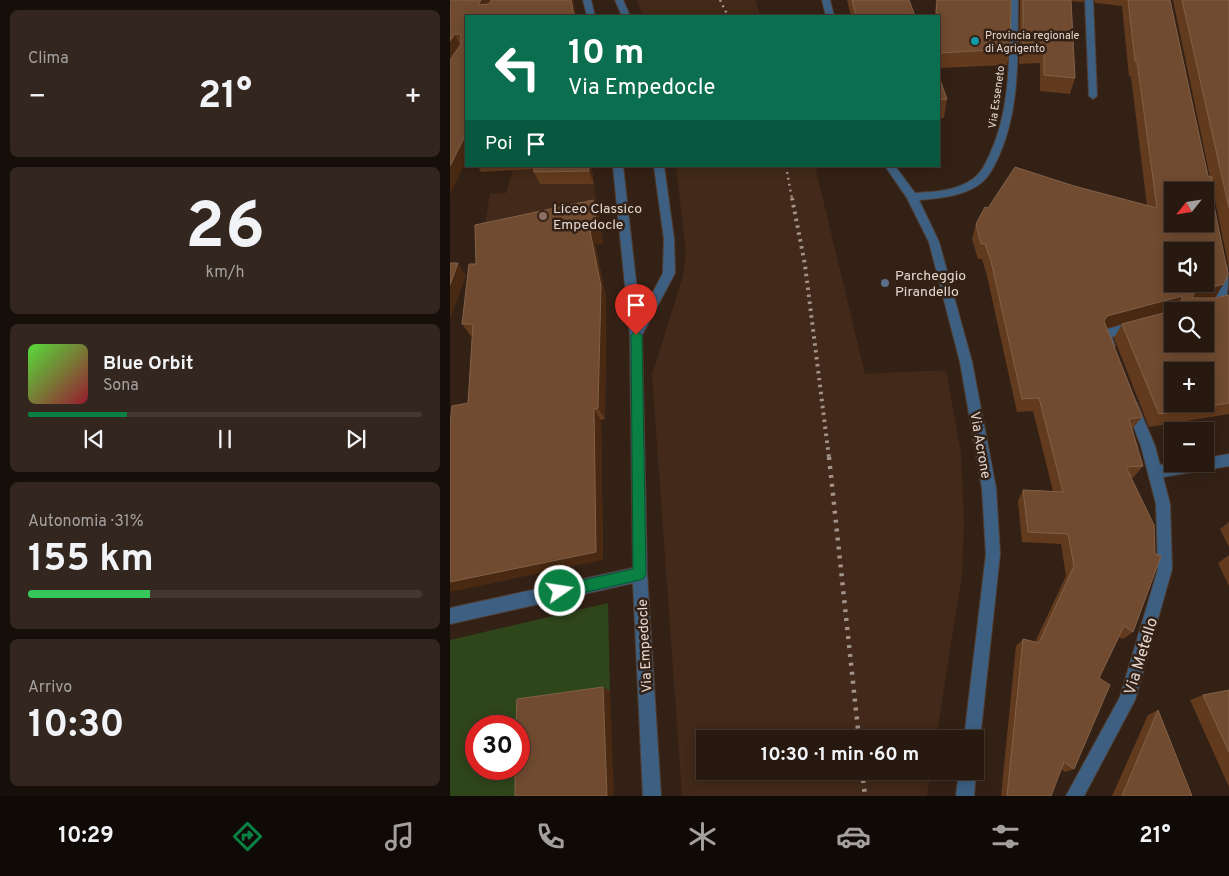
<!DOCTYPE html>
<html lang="it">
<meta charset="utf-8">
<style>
:root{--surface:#271910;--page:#33261e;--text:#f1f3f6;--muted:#a4a09f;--line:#433830;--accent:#0b8043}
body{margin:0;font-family:Overpass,sans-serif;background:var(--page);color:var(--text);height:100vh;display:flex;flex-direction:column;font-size:19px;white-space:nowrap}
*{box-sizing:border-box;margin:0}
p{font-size:16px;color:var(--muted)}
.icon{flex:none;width:28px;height:28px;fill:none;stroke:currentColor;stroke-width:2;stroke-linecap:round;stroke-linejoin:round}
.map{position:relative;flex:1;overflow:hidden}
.sheet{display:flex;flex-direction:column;gap:10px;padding:10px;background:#150e09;width:450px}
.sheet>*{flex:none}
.banner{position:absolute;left:15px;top:15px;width:475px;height:152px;border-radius:0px;box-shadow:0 2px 12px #0003,0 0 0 1px var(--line);background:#0b6e4f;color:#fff;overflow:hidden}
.needle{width:32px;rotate:240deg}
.fabs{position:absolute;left:714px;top:182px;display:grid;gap:10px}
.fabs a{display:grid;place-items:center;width:50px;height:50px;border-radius:0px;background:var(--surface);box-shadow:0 2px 12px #0003,0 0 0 1px var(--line);font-size:25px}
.speed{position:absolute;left:15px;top:715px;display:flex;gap:10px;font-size:25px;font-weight:700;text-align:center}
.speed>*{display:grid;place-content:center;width:65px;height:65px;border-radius:50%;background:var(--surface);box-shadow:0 2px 12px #0003,0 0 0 1px var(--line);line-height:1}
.speed .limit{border:8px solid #d22;background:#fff;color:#111}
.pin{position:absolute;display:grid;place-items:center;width:42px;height:42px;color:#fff;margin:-51px -21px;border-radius:50% 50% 50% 0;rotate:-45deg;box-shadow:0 0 5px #0007}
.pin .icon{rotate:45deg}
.me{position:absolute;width:55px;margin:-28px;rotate:77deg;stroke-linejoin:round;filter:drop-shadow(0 0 4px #0008)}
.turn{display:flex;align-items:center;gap:18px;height:105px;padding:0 20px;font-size:22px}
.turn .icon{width:65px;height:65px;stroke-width:2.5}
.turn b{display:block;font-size:35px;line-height:42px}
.then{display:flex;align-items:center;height:48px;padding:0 20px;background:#0003;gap:10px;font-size:19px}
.big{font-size:38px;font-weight:700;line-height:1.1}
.sheet .widget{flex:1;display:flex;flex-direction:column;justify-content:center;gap:8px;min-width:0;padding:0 18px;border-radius:8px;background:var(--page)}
.sheet .dial{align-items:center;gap:0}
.dial b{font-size:65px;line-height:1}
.song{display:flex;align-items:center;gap:15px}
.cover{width:60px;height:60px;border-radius:8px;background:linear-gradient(135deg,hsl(110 70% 55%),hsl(350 70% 35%))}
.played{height:5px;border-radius:2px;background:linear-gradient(90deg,var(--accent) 25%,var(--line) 25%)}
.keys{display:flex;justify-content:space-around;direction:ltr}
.heat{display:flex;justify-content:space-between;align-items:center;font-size:28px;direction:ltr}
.charge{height:8px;border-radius:4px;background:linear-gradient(90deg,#34c759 31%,var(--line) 0)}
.trip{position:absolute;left:246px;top:730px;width:288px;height:50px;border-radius:0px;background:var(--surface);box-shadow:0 2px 12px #0003,0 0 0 1px var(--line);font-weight:700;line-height:50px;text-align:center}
.menu{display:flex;height:80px;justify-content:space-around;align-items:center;background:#100a06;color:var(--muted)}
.menu .icon{width:35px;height:35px}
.menu .active{color:var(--accent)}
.menu b{font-size:22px;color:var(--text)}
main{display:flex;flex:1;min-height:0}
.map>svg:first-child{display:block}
.built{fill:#422919}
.green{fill:#2f451a;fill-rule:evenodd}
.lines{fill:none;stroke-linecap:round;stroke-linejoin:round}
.street-casing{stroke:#503e34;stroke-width:2}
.street{fill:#3d6082;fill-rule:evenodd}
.rail-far2{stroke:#a2938b;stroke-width:2.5;stroke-dasharray:2 4;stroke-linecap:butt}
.rail-far1{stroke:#a2938b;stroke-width:4;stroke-dasharray:2.5 4.5;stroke-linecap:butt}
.rail{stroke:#a2938b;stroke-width:4.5;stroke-dasharray:3 6;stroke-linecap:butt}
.wall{fill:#623a1d}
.shaded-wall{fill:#4a2912}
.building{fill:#704b30;stroke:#826149;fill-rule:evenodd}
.route{fill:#0b8043;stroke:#07532c}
.culture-dot{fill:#0f9aa8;stroke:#342116;stroke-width:2}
.education-dot{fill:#8d6e63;stroke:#342116;stroke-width:2}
.service-dot{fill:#5c6f8a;stroke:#342116;stroke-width:2}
.labels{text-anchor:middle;stroke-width:5;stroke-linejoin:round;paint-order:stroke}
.far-poi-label{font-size:11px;fill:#e5d8d1;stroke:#342116;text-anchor:start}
.far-street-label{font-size:11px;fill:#e5d8d1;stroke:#342116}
.poi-label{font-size:14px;fill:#e5d8d1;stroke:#342116;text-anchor:start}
.street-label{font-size:14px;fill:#e5d8d1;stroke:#342116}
.near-street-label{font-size:16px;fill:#e5d8d1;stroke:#342116}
</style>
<main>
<section class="sheet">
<div class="widget"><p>Clima</p>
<div class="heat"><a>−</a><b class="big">21°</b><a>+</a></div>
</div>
<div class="widget dial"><b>26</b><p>km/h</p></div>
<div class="widget">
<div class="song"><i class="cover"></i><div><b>Blue Orbit</b><p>Sona</p></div></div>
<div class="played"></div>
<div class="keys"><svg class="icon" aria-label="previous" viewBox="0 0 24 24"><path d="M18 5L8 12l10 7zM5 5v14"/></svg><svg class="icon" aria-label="pause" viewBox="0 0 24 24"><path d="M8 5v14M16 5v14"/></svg><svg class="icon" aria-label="next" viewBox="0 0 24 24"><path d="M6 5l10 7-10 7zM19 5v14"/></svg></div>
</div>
<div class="widget"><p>Autonomia · 31%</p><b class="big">155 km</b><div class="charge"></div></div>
<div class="widget"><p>Arrivo</p><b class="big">10:30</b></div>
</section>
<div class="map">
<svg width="779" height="796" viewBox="0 0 779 796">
<rect width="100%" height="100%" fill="#342116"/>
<path class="built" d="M187,0H306L310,16H193Z
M64,166H141L153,243L33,268V238L40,194L56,193Z
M226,166H365L415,374L496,370L511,453L514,521L512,575L486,739H255V771H481L477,796H232L202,375L233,276L236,253Z"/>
<path class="green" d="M158,603L160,691L138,694L75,796H0V640ZM26,726H69V769H26Z"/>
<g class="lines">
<defs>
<path id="street" d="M133,0H141L145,16H137Z
M165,0H173L180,16H172Z
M372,0H380L384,16H376Z
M560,0H568C567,54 571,108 548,158C543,168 539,177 531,183C513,197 489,198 469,200L489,242L522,362L546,488L550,554L530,739L528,745L525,746V739H514L536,554L532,488L510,362L479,242L457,198L435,166H445L465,193C485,192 506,191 523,179C532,172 535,164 540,154C562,106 559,52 560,0Z
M635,0H643L647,96L643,99L639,96Z
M163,166H173L190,317L213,273L214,239L204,166H214L224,239L225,273L192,335L197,574L211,796H193L183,583L0,624V608L183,568L180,335Z
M772,262L777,266C779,281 779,293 773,306L755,311H734L736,308L765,300L770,289L767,266Z
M684,321L690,326L688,329L662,337L665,346L663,349H655L649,334L651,331Z
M682,401L686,402L688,406L705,446L710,465L722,463L755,464V458L779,454V466L713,477L720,504L722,569L685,700L634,796H616L670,697L708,569L706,504L691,446L676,406L678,402Z
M525,767L526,771L524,796H506L509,771H525Z"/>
</defs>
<use href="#street" class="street-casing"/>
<use href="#street" class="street"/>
<path class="rail-far2" d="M270,0L278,16
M336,166L342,199"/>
<path class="rail-far1" d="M342,198L355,265L379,458"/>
<path class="rail" d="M379,457L409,739
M412,771L415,796"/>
</g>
<path class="wall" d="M0,0H123L126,16H16V161Z
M397,0H459L465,16H401Z
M486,0H561L560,49L557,65L489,68V16H485Z
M570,0H634L633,2L621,1L625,78L620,94L590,91V63L569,64Z
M644,0H720L758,176L760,177L723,0H779V268L762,186L763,298L779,295V414L699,427L664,338L672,324L686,320L657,328L692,417L682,429L693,466L683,478H681L683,632L673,639L669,637L649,678L624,769L615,772L611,769L601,796H551L566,646L573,639L585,642L616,576L611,544L572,542L568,501L573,490L603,491L583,411L567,412L537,276L532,259H528L522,239L526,224L538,208L624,186L697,206L681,77L679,76L672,6L645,3Z
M489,77L497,99L494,118H489Z
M28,166H141L144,184H90L84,172V169L31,172Z
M148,213L153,243L145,244L156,298L155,419L151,420L153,560L18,403L22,336H21L12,324L26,264Z
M779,522V547L770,529Z
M779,555V586L768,563Z
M779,690V787L740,700L753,695Z
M708,710L742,796H662L698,715Z"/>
<path class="shaded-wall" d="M31,0H43L34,16L28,5Z
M121,0H123L126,16H124Z
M5,34L11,47L0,64V41Z
M16,134V161L0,194V166Z
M138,166H141L144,184L139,171Z
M143,200L148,213L153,243L145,244L156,298L155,419L148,408L140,231Z
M8,263L16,276L0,319V285Z
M774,284L764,298L736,306L745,292Z
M732,296L723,311L649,330L657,316Z
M144,409L151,420L153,560L0,592V582Z
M153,687L160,691L164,796H157Z"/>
<path class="building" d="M0,0H31L28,5L39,4L41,0H121L124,16H16V134L0,166V60L11,44V34H5L0,41Z
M402,0H459L465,16H406Z
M487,0H561L560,49L489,53V16H486Z
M573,0H621L625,78L594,75V47L573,48Z
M678,0H720L758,176L762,177V196L778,274L774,284L745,292L742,298H765L779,295V403L709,414L672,324L732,308V296L657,316L654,321L692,417L679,419L693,466L676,467L704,525L705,554L711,556L683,632L674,626L649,678L660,685L624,769L614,762L601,796H557L573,639L589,643L624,566L618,534L578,532L573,490L613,492L589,398L572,399L541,261L535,244H531L526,224L535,207L538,208L565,167L624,186L707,208L687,61H685ZM722,191H755V224H722ZM722,251H755V284H722ZM722,311H755V344H722ZM722,371H755V404H722Z
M732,0H779V208Z
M489,77L497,99L489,100Z
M84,166H138L139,171L84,172Z
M143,200L148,230L140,231L151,286L148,408L144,409L146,552L0,582V424L2,406L18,403L23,324H12L19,264H26L25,225Z
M0,263H8L0,285Z
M153,687L157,796H65V769H69V726H66L67,699Z
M779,690V752L753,695Z
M708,710L742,796H672Z"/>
<path class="route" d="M186,331L192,335L196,574L194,578L190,580L110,598L105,596L103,591L105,587L110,585L183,569L181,335Z"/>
<circle class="culture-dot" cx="525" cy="41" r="5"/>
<circle class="education-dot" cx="93" cy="216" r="5"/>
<circle class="service-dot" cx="435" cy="283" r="5"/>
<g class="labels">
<g class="far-poi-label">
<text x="535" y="39">Provincia regionale<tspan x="535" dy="13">di Agrigento</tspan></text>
</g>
<g class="far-street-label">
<text transform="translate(546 97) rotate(-82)" y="4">Via Esseneto</text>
</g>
<g class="poi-label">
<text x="103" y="213">Liceo Classico<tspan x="103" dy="16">Empedocle</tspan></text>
<text x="445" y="280">Parcheggio<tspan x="445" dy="16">Pirandello</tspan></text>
</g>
<g class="street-label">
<text transform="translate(531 445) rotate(80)" y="5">Via Acrone</text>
<text transform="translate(194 646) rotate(-93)" y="5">Via Empedocle</text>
</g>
<g class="near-street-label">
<text transform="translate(690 656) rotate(-73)" y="6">Via Metello</text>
</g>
</g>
</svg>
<div class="fabs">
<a><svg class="needle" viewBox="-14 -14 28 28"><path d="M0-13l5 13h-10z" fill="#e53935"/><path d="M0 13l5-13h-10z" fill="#a4a09f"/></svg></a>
<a><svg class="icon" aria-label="sound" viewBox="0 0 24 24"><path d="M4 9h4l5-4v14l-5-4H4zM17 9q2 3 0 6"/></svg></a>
<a><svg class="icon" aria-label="search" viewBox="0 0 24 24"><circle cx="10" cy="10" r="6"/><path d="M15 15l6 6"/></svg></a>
<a>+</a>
<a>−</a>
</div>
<div class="speed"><div class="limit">30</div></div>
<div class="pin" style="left:186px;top:335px;background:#d93025"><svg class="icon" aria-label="arrive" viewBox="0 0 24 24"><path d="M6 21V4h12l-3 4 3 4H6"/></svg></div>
<svg class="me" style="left:110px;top:591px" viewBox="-20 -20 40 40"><circle r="17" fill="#0b8043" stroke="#fff" stroke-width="3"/><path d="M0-11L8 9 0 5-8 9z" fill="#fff"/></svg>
<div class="trip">10:30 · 1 min · 60 m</div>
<div class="banner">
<div class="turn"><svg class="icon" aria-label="left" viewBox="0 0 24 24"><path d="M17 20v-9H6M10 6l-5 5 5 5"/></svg><div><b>10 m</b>Via Empedocle</div></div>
<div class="then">Poi<svg class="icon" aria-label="arrive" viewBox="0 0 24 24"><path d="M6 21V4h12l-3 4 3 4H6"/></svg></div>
</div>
</div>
</main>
<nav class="menu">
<b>10:29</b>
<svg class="icon active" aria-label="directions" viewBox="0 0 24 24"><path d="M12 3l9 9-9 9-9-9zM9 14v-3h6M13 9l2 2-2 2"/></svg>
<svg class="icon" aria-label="music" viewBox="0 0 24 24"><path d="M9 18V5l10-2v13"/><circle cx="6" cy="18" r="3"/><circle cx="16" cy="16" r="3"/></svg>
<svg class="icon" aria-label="phone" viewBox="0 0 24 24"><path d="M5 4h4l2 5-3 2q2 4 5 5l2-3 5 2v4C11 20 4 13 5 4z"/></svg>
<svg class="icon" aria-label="climate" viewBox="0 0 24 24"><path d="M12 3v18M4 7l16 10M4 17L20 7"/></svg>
<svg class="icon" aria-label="car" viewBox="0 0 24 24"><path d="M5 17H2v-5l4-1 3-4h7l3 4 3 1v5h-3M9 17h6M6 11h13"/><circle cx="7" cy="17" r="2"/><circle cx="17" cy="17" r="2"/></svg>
<svg class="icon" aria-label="filters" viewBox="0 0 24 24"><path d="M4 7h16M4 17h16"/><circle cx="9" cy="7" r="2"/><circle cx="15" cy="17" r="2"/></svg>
<b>21°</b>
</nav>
